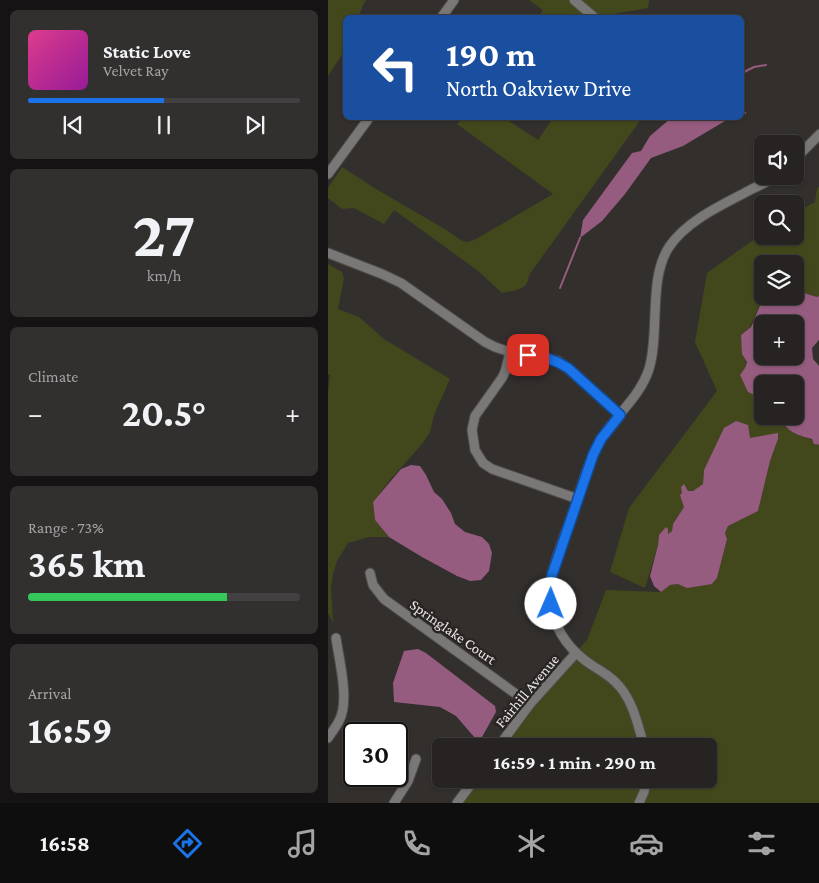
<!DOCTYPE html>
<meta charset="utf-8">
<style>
:root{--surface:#262322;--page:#322f2f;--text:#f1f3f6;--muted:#a4a4a5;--line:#424040;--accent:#1a73e8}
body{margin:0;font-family:"Crimson Pro",serif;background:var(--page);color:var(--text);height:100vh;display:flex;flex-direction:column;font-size:19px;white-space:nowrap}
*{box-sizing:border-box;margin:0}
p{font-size:16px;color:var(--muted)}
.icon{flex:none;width:28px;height:28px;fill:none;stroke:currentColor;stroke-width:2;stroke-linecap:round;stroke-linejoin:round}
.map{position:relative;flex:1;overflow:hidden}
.panel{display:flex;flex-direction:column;gap:10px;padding:10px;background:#151313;width:328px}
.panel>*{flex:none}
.banner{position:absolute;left:15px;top:15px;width:401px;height:105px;border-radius:8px;box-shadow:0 1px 4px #0004,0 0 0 1px var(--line);background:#1a4fa0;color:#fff;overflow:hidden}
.controls{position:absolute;left:426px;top:135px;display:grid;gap:10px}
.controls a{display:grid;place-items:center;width:50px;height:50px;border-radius:8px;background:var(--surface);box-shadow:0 1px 4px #0004,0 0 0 1px var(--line);font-size:25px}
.speed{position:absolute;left:15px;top:722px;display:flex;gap:10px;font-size:25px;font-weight:700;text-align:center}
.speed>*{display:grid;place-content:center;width:65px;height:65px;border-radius:50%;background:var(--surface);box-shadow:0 1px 4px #0004,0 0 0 1px var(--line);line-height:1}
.speed .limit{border:2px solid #111;border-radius:8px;background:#fff;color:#111}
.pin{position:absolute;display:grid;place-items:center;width:42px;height:42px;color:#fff;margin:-21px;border-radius:10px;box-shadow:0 2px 8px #0006}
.me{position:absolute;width:55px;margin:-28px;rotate:1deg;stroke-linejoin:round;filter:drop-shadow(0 0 4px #0008)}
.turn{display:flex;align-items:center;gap:18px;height:105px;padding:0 20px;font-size:22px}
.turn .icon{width:65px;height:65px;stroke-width:2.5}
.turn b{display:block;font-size:35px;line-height:42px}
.big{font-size:38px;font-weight:700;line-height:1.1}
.panel .tile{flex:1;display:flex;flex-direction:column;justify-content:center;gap:8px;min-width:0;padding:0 18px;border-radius:8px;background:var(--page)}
.panel .dial{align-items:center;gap:0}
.dial b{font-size:65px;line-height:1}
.song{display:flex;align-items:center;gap:15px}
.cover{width:60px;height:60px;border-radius:8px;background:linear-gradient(135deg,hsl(330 70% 55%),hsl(300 70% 35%))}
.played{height:5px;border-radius:2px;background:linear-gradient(90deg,var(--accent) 50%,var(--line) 50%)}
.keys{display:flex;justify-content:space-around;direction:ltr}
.heat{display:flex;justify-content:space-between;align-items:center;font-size:28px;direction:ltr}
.charge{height:8px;border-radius:4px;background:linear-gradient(90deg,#34c759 73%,var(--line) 0)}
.trip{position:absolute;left:104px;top:738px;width:285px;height:50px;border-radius:8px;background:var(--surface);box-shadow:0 1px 4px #0004,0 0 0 1px var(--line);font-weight:700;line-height:50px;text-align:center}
.tabs{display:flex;height:80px;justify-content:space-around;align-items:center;background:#0f0e0e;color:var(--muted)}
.tabs .icon{width:35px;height:35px}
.tabs .on{color:var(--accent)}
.tabs b{font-size:22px;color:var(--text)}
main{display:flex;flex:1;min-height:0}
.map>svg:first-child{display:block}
.green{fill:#43481c}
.water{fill:#955c7f;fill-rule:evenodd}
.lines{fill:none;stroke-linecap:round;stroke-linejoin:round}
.stream{stroke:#955c7f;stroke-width:2}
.minor-casing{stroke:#504c4b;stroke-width:11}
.minor{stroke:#797876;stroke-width:9}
.route-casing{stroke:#114b97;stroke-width:12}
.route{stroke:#1a73e8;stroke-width:9}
.labels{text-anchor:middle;stroke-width:5;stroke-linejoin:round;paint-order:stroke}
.street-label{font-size:15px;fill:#eae7e6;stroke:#292523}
</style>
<main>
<section class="panel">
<div class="tile">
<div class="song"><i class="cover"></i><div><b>Static Love</b><p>Velvet Ray</p></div></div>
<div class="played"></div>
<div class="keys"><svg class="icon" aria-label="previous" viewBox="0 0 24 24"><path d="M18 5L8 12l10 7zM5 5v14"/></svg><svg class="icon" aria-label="pause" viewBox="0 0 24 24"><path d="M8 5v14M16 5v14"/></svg><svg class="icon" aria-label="next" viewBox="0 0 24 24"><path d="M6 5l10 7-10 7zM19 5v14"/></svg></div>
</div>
<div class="tile dial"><b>27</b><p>km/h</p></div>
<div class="tile"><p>Climate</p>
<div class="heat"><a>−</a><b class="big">20.5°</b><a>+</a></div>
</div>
<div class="tile"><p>Range · 73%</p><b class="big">365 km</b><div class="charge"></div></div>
<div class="tile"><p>Arrival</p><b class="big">16:59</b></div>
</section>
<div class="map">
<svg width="492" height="803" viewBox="0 0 492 803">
<rect width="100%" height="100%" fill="#332f2d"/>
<path class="green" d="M0,0H38L36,3L30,17L18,18L17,50L0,76Z
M201,0H321L320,8L273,16L272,18L210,17L215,10Z
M134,118H176L210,140L225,118H314L201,275C200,291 186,290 174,293L149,270L66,210L56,224L26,208L14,209L0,198V188L14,167L48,189L120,231L134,241L140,242L148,239L225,194L129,124Z
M491,187V296L489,297L476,293L470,283H468V264H435L436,296L422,327L413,335C415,346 420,357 417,368L435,404V416H451L456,426L473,436L484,440L489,445H491V803H125L144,779H380V746H168L189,716L259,640L278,590L333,592L341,585L350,584H384L389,578L399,539L397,533L400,526L430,511L442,461L450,439L422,438L408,421L396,429L376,470L375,484L365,491H360L354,493L353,495L356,507L345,524L344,531L341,534L331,535L330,545L317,588L282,572L301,508L389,391L367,342L379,273L435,233V236H468V212L487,202L489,188Z
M0,264L14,272L16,278L10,309L31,317L56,339L122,379L106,415L102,432L95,443L62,480L45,502L47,520L61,537H41L20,543L9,561L5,574L3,589L5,622L0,613V393L2,375L0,374Z"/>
<path class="water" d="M343,118H402L355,146L323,158L297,194L274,221L252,238L255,220L304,153L313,151L322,136Z
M468,283C473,284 473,289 476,293L489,297L491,296V340L484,348L485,359L492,367V445L486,444L484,439C468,435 458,431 451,416H468V384H435V404L431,397L420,392L412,375L417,368L419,362L414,354L413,335L423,327L436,296H468ZM435,324H468V356H435Z
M408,421L420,425L422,438L450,433V439L442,461L430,511L400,526L397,533L399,539L389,578L384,584L359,588L350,584L342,585L333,592L326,586L322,576L330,545L331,535L338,527L340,529V534L344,531L345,524L356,507L352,495L354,493L353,487L356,484L360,491H365L375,484L376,470L396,428Z
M83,465L92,466L98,475L106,492L114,499L123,513L127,524L137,532L154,537L161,544L164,553L161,571L153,580L142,581L129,576L94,557L61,537L47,520L45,502L73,469Z
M90,649L98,653L167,706L168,712L154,737L147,738L128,716L112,707L66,702L65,683L76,651Z"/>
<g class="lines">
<path class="stream" d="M414,73L426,67L438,65
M415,110L417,113
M232,288L252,238"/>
<defs>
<path id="minor" d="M246,0L266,17
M113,18L126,0
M468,158L492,134
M0,174L41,118
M0,253L54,274L73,283L157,342L167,347L182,352L219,358L230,361L239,368L292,415
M182,352L177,372L174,378L147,416L144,430L147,450L155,463L164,469L250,499
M42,573L45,585L56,599L202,704
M0,738C4,732 8,727 11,721C22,701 11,660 8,638
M171,746L202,704L248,653
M316,746C310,726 306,704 292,687C285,678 275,672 265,666C245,653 229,634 224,610C222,600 222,590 223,580C227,558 237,536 244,515C253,491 259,463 272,441C287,415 311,399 321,369C332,333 320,279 341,247C359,220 396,204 424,189C432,185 440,182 447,176
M66,803L80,781L88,759
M129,803L147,779
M311,803L316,792L318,779"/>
</defs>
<use href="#minor" class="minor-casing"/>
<use href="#minor" class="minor"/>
</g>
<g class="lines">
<defs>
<path id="route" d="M200,355C216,357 226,359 240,368L292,415L273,439L265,455L224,575L222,589L223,604"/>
</defs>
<use href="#route" class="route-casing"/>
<use href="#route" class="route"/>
</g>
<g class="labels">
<g class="street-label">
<text transform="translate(125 632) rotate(35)" y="5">Springlake Court</text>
<text transform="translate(199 691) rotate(-50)" y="5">Fairhill Avenue</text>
</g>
</g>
</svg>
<div class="controls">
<a><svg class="icon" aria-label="sound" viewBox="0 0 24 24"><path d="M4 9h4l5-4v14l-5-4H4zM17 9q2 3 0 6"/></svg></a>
<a><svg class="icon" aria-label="search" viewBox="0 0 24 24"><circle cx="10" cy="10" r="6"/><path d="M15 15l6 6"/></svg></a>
<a><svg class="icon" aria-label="layers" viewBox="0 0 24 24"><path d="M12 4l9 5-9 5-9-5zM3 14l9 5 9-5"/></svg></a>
<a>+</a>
<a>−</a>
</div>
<div class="speed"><div class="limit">30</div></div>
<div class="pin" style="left:200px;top:355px;background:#d93025"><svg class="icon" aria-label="arrive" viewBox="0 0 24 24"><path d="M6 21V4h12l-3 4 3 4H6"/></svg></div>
<svg class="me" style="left:223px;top:604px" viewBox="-20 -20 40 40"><circle r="19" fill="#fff"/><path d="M0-13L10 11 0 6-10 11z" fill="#1a73e8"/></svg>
<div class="trip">16:59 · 1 min · 290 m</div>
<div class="banner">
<div class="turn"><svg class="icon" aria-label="left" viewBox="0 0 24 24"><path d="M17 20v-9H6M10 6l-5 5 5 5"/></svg><div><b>190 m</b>North Oakview Drive</div></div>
</div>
</div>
</main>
<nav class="tabs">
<b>16:58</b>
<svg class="icon on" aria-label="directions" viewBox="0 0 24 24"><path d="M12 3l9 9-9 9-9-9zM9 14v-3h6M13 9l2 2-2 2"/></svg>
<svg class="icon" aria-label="music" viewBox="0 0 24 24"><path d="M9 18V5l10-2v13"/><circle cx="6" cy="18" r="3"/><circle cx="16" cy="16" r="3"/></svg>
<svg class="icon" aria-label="phone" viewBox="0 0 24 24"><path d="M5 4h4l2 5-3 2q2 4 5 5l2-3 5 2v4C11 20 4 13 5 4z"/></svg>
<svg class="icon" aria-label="climate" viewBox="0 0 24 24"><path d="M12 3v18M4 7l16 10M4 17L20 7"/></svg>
<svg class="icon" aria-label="car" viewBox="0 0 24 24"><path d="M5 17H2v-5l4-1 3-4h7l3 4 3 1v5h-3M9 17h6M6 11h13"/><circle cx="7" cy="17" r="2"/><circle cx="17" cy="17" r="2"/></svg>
<svg class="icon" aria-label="filters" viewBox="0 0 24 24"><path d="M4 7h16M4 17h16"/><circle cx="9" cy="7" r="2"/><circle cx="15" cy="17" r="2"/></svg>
</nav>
